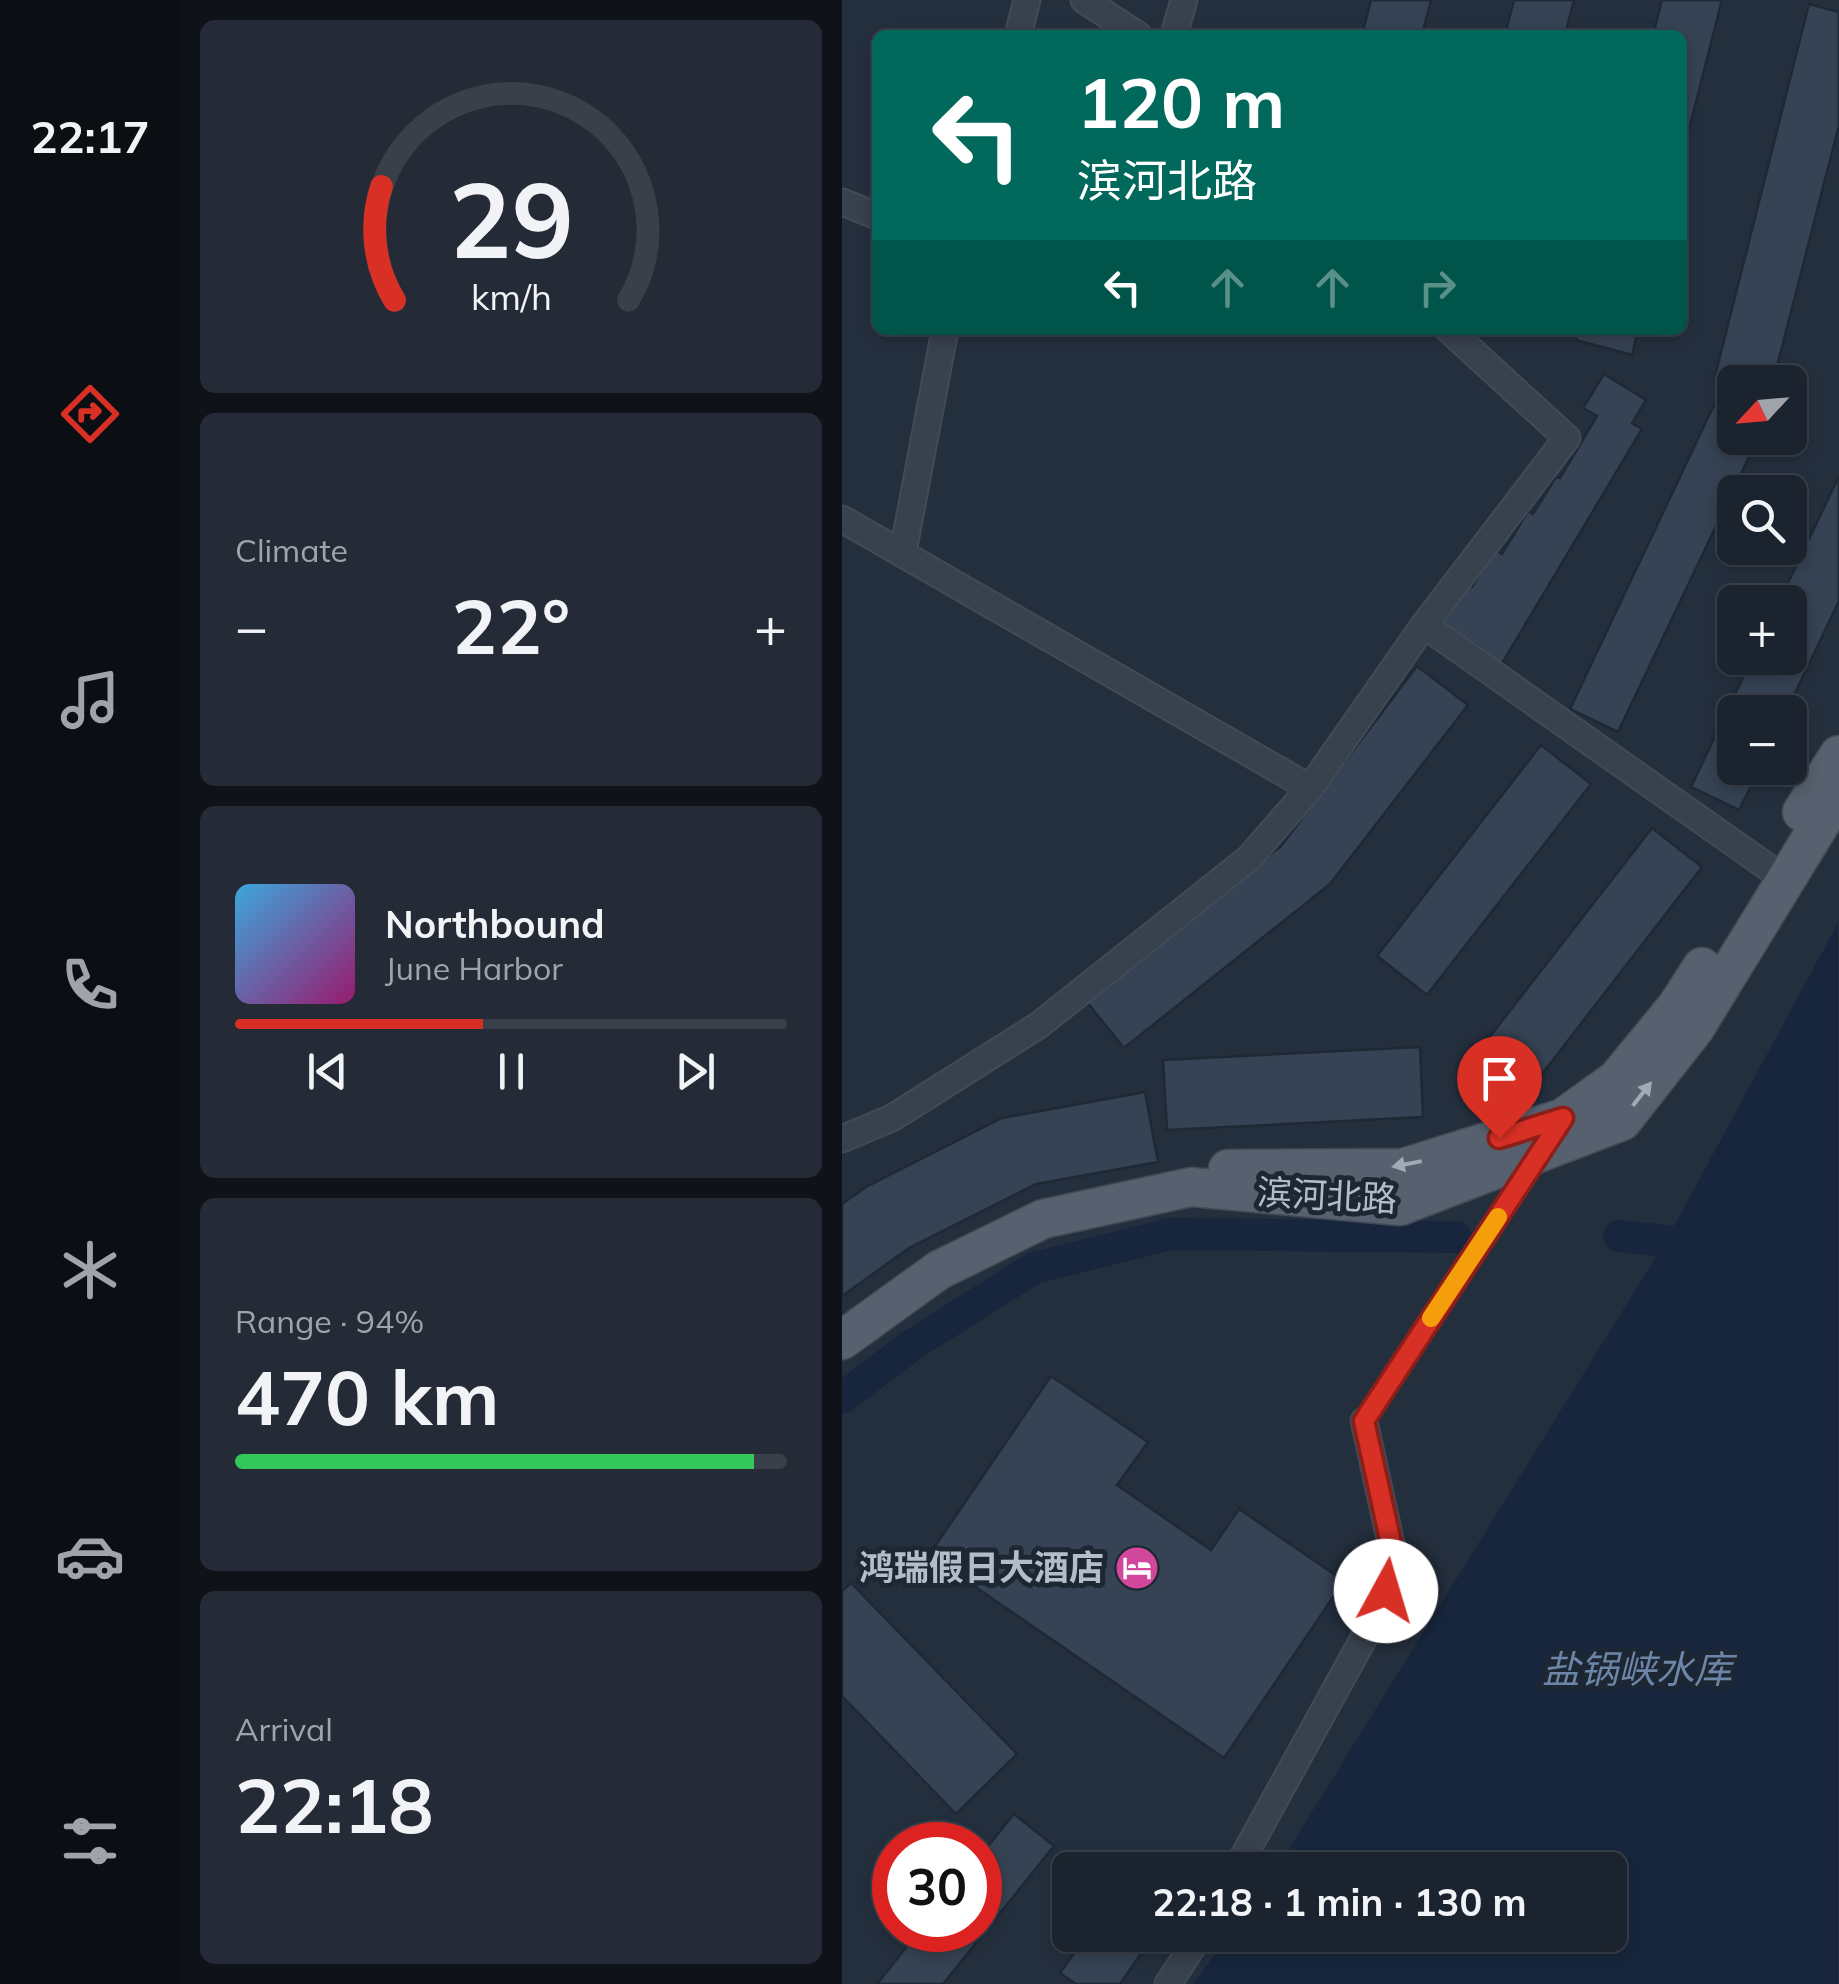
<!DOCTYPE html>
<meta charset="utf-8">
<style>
:root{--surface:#1b232e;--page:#242b36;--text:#f1f3f6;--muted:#a0a4aa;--line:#39404a;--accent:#d93025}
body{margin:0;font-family:Mulish,"Noto Sans SC",sans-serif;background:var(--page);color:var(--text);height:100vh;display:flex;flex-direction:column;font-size:38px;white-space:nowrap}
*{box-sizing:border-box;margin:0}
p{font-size:32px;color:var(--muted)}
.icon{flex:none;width:55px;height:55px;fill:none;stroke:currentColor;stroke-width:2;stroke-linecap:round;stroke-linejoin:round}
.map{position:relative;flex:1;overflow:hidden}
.details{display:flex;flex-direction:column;gap:20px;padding:20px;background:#0f1319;width:662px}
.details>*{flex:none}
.guide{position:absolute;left:30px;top:30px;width:815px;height:305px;border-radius:15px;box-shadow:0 5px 15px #0003,0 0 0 2px var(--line);background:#00695c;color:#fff;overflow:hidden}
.needle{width:65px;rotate:244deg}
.controls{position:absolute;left:875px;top:365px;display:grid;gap:20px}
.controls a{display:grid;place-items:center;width:90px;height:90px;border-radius:15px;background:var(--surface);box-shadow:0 5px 15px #0003,0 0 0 2px var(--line);font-size:50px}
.speed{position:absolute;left:30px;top:1822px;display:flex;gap:20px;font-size:50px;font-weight:700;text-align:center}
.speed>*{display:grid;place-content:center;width:130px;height:130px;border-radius:50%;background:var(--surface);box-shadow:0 5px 15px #0003,0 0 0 2px var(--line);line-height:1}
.speed .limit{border:15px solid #d22;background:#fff;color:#111}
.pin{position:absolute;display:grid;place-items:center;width:85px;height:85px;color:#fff;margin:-102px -42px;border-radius:50% 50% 50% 0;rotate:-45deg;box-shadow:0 0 10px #0007}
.pin .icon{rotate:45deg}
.me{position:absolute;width:110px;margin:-55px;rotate:6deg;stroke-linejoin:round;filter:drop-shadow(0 0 8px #0008)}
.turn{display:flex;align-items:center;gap:35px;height:210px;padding:0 40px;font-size:45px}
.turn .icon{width:130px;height:130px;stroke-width:2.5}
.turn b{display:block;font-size:70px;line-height:85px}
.lanes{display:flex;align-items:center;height:95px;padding:0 40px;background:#0003;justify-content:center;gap:50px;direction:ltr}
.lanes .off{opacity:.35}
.big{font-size:75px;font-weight:700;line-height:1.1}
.details .widget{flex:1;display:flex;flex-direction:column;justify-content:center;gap:15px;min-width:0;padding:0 35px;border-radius:15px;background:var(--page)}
.details .dial{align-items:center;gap:0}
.dial svg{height:260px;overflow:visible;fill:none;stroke:var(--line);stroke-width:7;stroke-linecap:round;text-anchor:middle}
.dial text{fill:var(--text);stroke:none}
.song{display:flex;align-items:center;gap:30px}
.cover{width:120px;height:120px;border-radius:15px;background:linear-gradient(135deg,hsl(200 70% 55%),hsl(320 70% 35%))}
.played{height:10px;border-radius:5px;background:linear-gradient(90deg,var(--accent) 45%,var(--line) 45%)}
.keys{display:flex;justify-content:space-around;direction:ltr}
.heat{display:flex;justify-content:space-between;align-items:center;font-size:55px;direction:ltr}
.charge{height:15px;border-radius:8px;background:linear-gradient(90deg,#34c759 94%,var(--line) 0)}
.trip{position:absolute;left:210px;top:1852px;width:575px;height:100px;border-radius:15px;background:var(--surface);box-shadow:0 5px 15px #0003,0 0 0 2px var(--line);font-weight:700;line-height:100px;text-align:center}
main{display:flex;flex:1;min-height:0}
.tabs{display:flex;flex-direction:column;width:180px;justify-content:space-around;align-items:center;background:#0b0e12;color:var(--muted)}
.tabs .icon{width:70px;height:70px}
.tabs .current{color:var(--accent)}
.tabs b{font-size:45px;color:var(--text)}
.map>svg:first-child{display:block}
.water{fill:#17263c}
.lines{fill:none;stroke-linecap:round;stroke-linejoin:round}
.canal{stroke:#17263c;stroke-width:32}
.building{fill:#364354;stroke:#1f2835;stroke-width:2.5}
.service-casing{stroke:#414a57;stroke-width:16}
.minor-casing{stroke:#414a57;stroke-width:29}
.primary-casing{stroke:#414a57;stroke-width:41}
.service{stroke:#38414e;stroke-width:12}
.minor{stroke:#38414e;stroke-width:25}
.primary{stroke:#56606e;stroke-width:38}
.oneway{fill:#a1aab7}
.route-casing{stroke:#8d1f18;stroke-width:25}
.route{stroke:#d93025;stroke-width:18}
.slow{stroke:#f59e0b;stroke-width:18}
.labels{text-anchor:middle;stroke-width:10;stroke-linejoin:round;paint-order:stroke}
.street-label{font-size:35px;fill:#b4bcc9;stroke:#1d2633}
.poi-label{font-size:35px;font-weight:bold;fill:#b4bcc9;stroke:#1d2633;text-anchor:end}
.water-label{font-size:38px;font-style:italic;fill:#6d86a8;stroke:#1d2633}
</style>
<main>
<nav class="tabs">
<b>22:17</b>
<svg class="icon current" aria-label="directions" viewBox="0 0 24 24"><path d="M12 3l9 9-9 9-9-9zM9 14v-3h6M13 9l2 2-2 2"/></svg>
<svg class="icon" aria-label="music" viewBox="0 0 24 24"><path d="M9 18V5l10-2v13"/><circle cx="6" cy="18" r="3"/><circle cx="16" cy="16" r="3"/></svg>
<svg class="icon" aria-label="phone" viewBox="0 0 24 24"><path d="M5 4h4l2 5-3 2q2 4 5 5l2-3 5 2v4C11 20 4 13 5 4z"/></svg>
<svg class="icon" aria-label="climate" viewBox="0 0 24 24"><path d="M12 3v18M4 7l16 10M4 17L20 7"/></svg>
<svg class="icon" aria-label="car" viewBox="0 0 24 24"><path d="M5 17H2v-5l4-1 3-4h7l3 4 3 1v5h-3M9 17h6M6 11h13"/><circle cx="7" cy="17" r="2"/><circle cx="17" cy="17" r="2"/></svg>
<svg class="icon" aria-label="filters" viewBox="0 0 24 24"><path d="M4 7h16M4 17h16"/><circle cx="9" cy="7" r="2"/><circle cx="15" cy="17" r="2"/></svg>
</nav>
<section class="details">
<div class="widget dial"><svg viewBox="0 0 100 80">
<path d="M14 69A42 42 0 1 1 86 69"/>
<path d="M14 69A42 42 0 0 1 10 34" stroke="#d93025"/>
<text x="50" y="56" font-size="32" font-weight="700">29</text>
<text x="50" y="72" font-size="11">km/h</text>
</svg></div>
<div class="widget"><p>Climate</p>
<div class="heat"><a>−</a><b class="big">22°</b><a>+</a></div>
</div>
<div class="widget">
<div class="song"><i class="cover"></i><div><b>Northbound</b><p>June Harbor</p></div></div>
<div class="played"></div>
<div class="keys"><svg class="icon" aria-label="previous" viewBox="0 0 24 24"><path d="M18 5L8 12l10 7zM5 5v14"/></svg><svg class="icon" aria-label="pause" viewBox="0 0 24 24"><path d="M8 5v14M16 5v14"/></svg><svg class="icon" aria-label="next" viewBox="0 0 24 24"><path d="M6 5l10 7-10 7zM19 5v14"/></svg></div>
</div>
<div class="widget"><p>Range · 94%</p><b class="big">470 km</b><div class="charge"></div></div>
<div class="widget"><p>Arrival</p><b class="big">22:18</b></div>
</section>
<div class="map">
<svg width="997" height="1984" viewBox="0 0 997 1984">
<rect width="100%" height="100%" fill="#242f3e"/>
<path class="water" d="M996,923V1984H351L387,1935H768V1870H434L825,1239Z"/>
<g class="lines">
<path class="canal" d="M777,1236L868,1246
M0,1398L70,1345L192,1268L329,1234L614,1237"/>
</g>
<path class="building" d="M529,0H589L580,35H520Z
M672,0H732L723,35H663Z
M820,0H880L840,157V35H811Z
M967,4L997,12V125L931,382H899L873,376Z
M736,330H796L790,355L734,340Z
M762,374L804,400L790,423L800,429L659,665L594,626L621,581L630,587L652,549L660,554L686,511L691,514L714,477L718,478L755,416L741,408Z
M872,405L892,414V438H916L776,732L728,709Z
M997,476V601L944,712H892V768H918L897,810L849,787L910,658H948V602H937Z
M575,666L626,705L488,884L282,1048L244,1001L439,846Z
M699,745L749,784L585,995L535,956Z
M810,828L860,867L697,1078L646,1039Z
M578,1047L581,1117L325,1130L321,1060Z
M303,1092L316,1162L194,1184L67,1248L0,1296V1204L24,1187L160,1118Z
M209,1376L306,1442L275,1485L369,1550L397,1509L502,1581L382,1758L87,1555Z
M9,1583L175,1754L114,1814L0,1696V1591Z
M172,1814L212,1846L101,1984H35L78,1930H138V1856Z
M245,1935H309L311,1936L278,1984H234L218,1973Z"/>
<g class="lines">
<defs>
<path id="service" d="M522,1421L688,1168"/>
<path id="minor" d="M242,0L296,35
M176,35L185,0
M332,35L342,0
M0,202L35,216
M0,519L468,788L407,858L197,1025L50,1118L0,1139
M61,552L103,330
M582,625L944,880
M468,788L582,625L725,438L607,330
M394,1870L534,1616L554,1566L522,1421
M326,1984L358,1935"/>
<path id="primary" d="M960,812L997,755
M386,1169L561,1168L721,1118L775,1079L835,1006L860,967
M0,1340L97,1270L201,1219L349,1187L558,1206L780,1121L853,1028L997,793"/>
</defs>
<use href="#service" class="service-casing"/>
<use href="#minor" class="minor-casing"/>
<use href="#primary" class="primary-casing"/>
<use href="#service" class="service"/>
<use href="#minor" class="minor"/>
<use href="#primary" class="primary"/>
</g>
<defs><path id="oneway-solid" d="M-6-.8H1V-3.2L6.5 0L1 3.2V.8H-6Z" transform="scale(2.5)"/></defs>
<g class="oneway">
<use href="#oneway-solid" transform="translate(800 1094) rotate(-52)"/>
<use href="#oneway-solid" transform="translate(565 1164) rotate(169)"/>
</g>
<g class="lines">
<defs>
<path id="route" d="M544,1591L554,1566L522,1421L721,1118L657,1138"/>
</defs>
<use href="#route" class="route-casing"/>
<use href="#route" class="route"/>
<path class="slow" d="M589,1318L656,1217"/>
</g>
<defs>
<symbol id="hotel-disc" viewBox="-11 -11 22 22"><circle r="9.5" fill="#d1479c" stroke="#1d2633"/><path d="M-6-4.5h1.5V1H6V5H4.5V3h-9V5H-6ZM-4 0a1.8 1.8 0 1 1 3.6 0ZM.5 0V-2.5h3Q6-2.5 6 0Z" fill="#fff"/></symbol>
</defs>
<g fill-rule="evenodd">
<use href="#hotel-disc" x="270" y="1543" width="50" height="50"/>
</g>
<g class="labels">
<g class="street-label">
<text transform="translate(485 1196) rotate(3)" y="12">滨河北路</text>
</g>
<g class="poi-label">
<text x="262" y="1580">鸿瑞假日大酒店</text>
</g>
<g class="water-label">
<text x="795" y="1683">盐锅峡水库</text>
</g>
</g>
</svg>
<div class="controls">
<a><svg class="needle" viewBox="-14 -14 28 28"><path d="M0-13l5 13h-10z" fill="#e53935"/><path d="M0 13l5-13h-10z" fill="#a0a4aa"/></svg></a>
<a><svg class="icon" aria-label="search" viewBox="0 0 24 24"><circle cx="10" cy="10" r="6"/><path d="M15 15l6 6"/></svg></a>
<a>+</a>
<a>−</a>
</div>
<div class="speed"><div class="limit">30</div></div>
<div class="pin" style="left:657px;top:1138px;background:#d93025"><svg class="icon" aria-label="arrive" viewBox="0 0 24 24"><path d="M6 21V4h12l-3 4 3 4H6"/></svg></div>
<svg class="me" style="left:544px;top:1591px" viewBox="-20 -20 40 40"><circle r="19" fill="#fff"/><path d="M0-13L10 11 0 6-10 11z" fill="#d93025"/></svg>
<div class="trip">22:18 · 1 min · 130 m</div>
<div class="guide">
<div class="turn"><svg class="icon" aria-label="left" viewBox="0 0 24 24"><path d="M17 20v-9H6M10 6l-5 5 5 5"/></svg><div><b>120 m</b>滨河北路</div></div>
<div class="lanes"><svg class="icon" aria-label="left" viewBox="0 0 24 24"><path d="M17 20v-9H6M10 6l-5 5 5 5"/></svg><svg class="icon off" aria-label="ahead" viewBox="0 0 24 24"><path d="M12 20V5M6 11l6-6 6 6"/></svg><svg class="icon off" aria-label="ahead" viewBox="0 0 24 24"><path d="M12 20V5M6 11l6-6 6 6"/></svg><svg class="icon off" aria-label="right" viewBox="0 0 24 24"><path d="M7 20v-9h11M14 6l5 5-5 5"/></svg></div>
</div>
</div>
</main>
